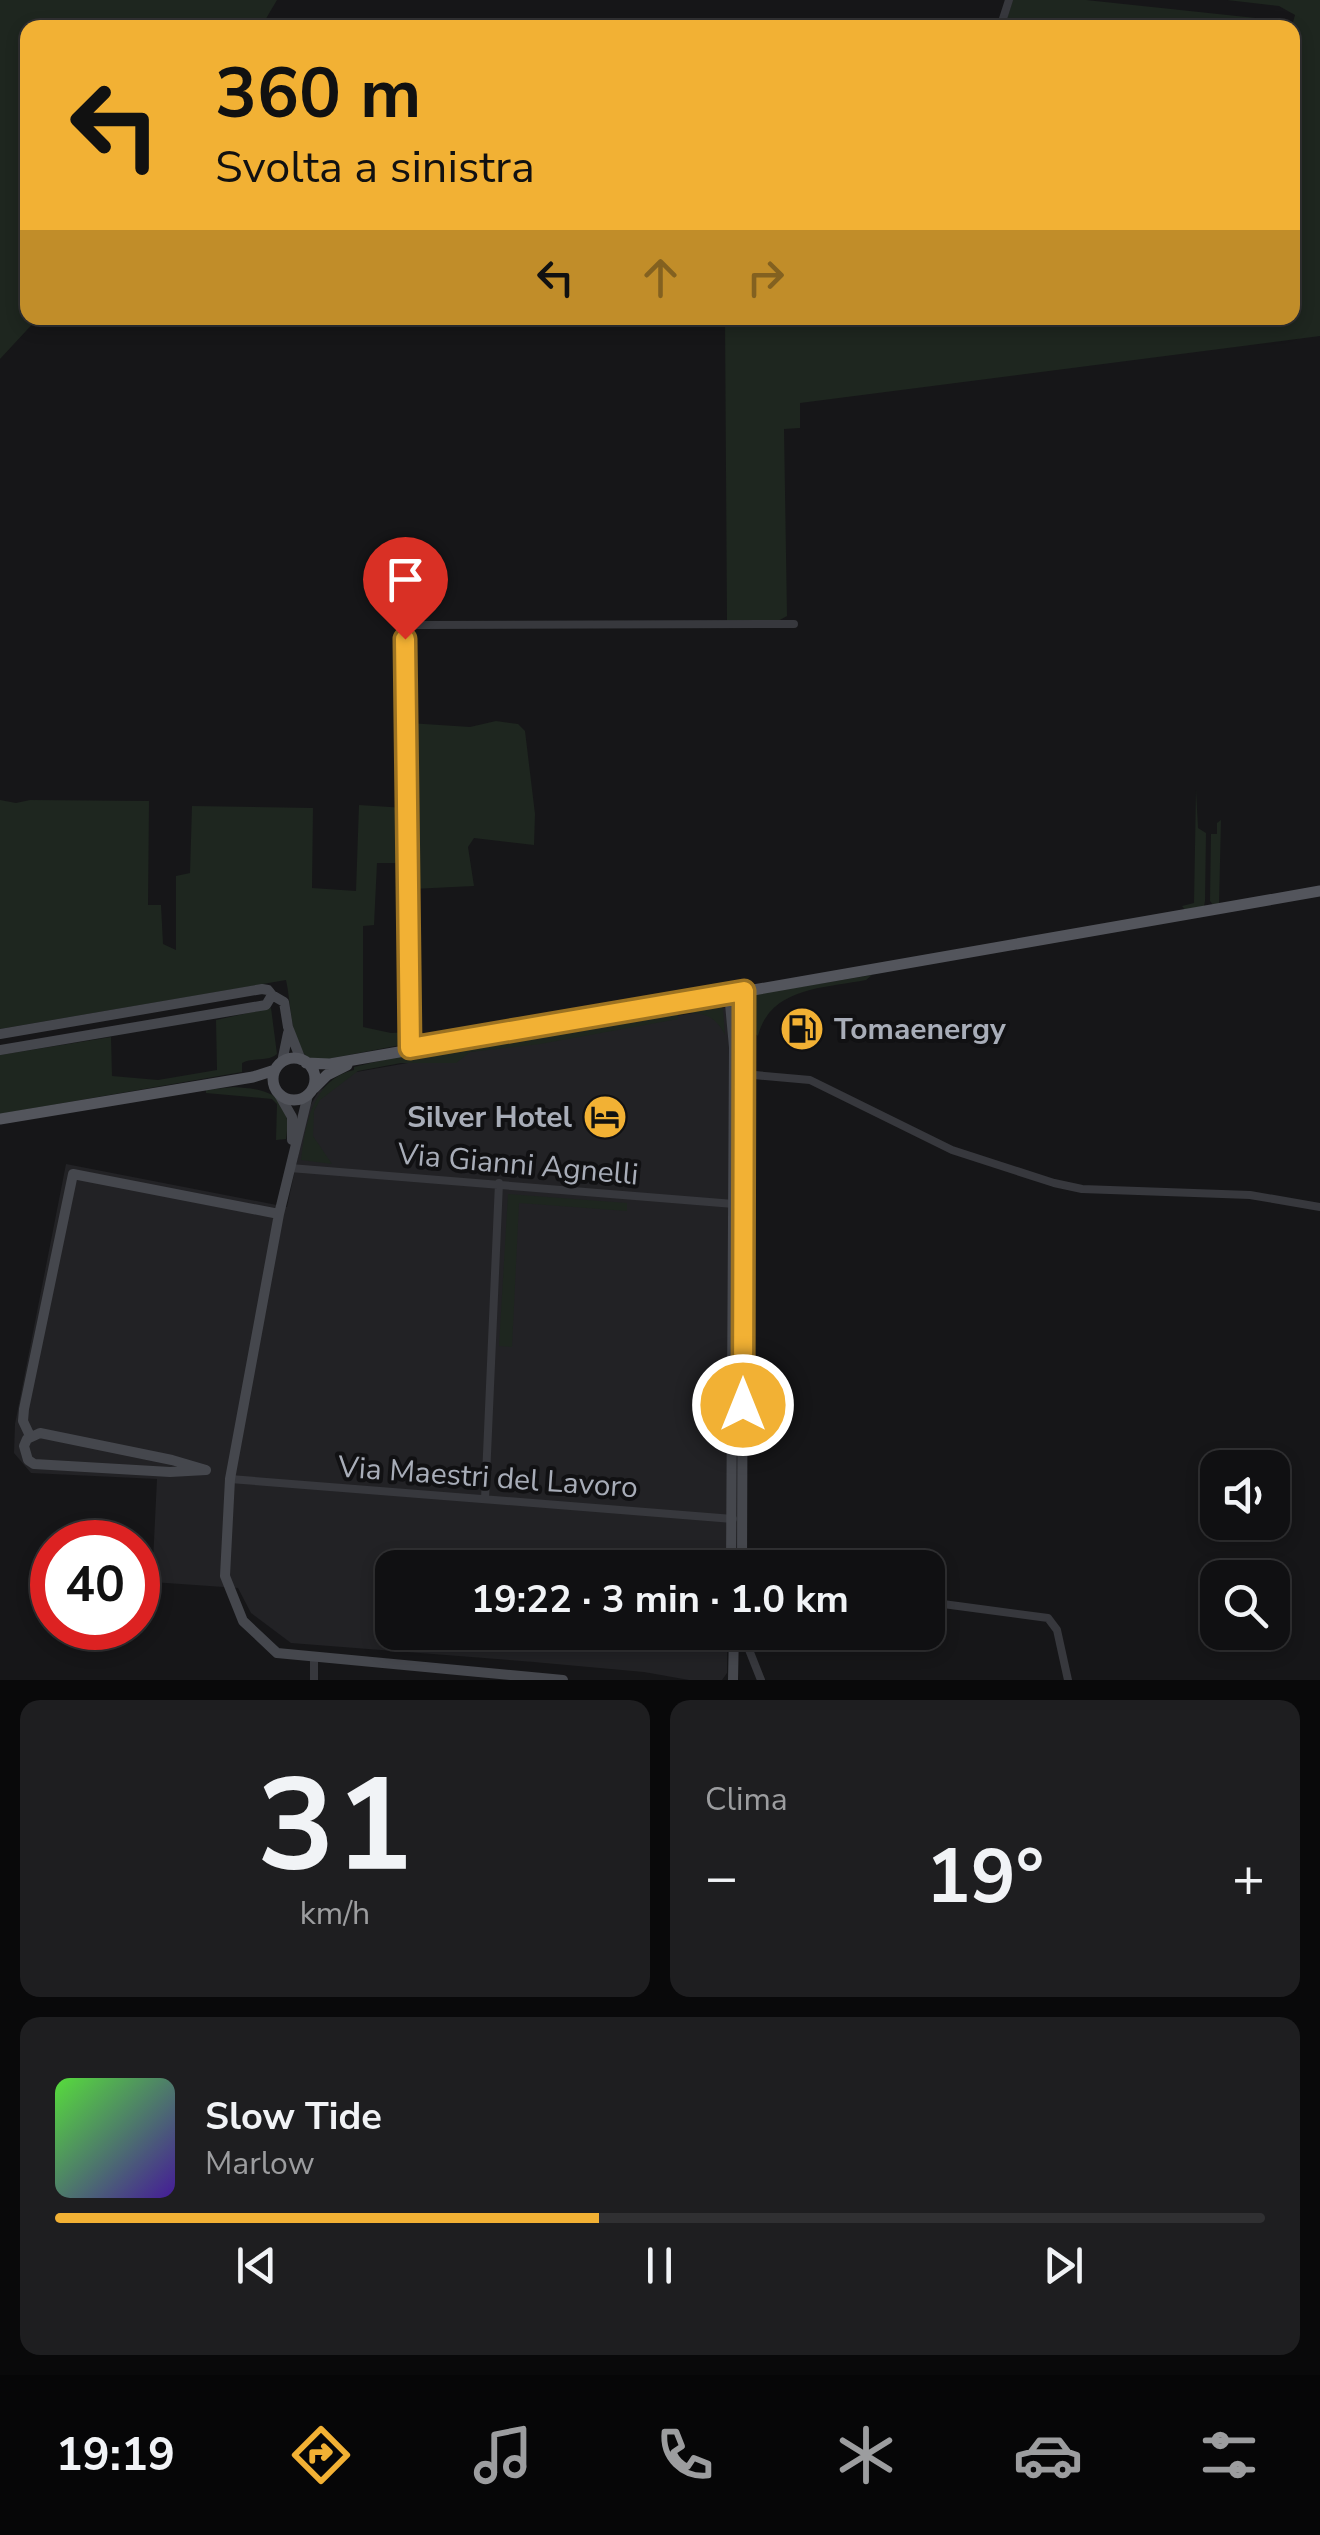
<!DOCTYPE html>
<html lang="it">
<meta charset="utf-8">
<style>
:root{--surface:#101012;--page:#1e1e20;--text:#f1f3f6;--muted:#9c9d9f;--line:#303032;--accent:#f2b134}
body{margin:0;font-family:"Nunito Sans",sans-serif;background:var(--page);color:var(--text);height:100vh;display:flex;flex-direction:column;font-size:38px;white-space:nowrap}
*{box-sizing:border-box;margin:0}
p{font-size:32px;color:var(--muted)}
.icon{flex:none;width:55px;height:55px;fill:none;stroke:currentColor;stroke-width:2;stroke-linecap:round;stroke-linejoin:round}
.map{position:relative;height:1680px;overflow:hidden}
.drawer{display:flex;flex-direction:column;gap:20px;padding:20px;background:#09090a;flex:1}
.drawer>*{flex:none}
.hud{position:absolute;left:20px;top:20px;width:1280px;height:305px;border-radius:20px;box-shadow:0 5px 15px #0003,0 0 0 2px var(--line);background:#f2b134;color:#111;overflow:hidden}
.fabs{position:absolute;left:1200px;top:1450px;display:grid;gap:20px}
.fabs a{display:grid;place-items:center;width:90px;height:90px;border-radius:20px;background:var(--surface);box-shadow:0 5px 15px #0003,0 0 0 2px var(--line);font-size:50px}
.speed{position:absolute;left:30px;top:1520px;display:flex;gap:20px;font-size:50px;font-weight:700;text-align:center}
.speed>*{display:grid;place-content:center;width:130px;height:130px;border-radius:50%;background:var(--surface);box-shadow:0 5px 15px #0003,0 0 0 2px var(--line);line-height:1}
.speed .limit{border:15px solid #d22;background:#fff;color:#111}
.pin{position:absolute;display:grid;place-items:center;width:85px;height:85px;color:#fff;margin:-102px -42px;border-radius:50% 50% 50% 0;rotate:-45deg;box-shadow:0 0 10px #0007}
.pin .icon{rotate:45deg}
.me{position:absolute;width:110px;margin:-55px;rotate:0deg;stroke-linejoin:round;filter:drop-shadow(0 0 8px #0008)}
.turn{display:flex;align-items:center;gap:35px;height:210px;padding:0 30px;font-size:45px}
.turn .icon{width:130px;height:130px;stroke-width:2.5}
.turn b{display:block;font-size:70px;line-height:85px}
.lanes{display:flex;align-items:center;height:95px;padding:0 30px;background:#0003;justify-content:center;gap:50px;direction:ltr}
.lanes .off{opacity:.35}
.big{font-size:75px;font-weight:700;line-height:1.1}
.drawer .tile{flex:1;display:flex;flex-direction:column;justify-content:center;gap:15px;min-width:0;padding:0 35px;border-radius:20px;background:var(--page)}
.drawer .dial{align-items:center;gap:0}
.dial b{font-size:130px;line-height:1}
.song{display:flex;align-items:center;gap:30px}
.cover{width:120px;height:120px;border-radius:15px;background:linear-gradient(135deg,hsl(110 70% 55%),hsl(260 70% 35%))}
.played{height:10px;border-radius:5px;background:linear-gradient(90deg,var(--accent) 45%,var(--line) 45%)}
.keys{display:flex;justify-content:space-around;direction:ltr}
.heat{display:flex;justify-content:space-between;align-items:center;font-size:55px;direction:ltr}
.drawer .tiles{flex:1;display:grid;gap:20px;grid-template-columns:1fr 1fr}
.tile:last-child{grid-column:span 2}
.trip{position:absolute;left:375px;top:1550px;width:570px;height:100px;border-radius:20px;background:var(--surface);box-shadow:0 5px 15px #0003,0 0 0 2px var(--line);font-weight:700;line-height:100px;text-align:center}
.dock{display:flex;height:160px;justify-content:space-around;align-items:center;background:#060607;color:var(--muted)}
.dock .icon{width:70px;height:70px}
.dock .active{color:var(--accent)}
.dock b{font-size:45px;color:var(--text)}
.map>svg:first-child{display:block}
.built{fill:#222225}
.green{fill:#1e261f}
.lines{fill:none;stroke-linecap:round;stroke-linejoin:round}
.street{stroke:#37383d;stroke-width:8}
.secondary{stroke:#45474d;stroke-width:10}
.primary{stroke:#53555c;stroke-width:11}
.route-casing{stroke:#9d7322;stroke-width:25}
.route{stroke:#f2b134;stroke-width:18}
.labels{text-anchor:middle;stroke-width:8;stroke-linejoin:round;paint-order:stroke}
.poi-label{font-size:30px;font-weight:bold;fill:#a8adb8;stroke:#111113;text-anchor:start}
.street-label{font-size:30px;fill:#a8adb8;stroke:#111113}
</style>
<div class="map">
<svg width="1320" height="1680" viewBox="0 0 1320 1680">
<rect width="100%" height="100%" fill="#161618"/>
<path class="built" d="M750,1003L745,1567L392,1568V1632L727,1633V1673L722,1680H689L644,1672L534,1662L291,1643L251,1613L238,1588L152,1582L157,1479L31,1473L14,1453L15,1424L66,1164L287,1207L308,1109L319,1091L345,1074Z"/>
<path class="green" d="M0,0H277L261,27L28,28V318H38L0,359Z
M1013,0H1086L1293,22L1295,15L1279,6L1227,0H1320V336L800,403V428L784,429L787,616L776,622H727L725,318H1292V28L1004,27Z
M496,721L518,724L525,731L535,814L534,845L474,838L468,847L474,886L412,889L409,723L470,727Z
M1196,790L1198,828L1206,833L1205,901L1204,906L1185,910L1182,906L1194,903Z
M0,800L16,803L30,800L149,801L148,905H161L163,944L176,950V876L190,873L192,806L313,808L312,888L356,891L359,805L405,808V876L403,863H377L374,925L363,926V1027L391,1033L407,1032L406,1044L312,1062C289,1044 292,1006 286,980L0,1029Z
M1221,820L1219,904L1214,906L1210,901L1211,834H1217V823Z
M872,975L866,980C825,988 770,987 758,1036L751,1031L752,995Z
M718,1001L723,1009L725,1035C715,1014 700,1011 678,1014V1019L540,1044L470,1052L456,1063H401L358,1071L320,1100L314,1111L313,1136L332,1164L301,1160C305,1124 313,1079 354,1070V1067L404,1055Z
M271,1008L277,1054C268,1062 253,1057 242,1063V1072L0,1114V1055L111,1037L112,1076L158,1080L217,1070L216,1020Z
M234,1087C271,1089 293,1097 286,1139L276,1140L277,1104L272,1099L206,1093V1090Z
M508,1194L627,1203V1211L519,1203L512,1347L499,1346Z"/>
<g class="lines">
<path class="street" d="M1000,28L1009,0
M410,1048L407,628L417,625L794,624
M743,1074L810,1080L952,1150L1054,1183L1082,1189L1250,1195L1320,1207
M290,1168L734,1204
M230,1479L733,1519
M485,1499L499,1183
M928,1602L1048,1618L1057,1630L1068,1680
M742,1632L761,1680
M314,1680V1658"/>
<path class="secondary" d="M729,993L734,1047L731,1568
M272,995L284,1002L288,1027L301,1060
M0,1034L262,989L268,990L272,995L266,1005L0,1050
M282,1062L288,1033
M308,1095L279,1214L230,1479L225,1576L243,1621L277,1653L563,1680
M280,1096L292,1117V1140
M40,1433L172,1460L206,1470L170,1472L34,1464L28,1460L24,1446L27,1439Z
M30,1436L23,1421L24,1409L73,1174L279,1214
M742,1568L744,991
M733,1680L734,1632"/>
<path class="primary" d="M273 1079a21 21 0 1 1 42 0a21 21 0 1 1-42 0Z
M306,1063L330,1064L1320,891
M314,1088L327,1075L347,1065
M0,1119L253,1077L275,1070"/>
</g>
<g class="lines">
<defs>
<path id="route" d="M405,639L410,1048L744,991L743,1405"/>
</defs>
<use href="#route" class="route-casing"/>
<use href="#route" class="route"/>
</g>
<defs>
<symbol id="fuel-disc" viewBox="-11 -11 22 22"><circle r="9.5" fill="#f2b134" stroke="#111113"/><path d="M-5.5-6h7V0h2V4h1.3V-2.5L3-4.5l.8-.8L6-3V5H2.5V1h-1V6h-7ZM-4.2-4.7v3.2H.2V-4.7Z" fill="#111"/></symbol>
<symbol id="hotel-disc" viewBox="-11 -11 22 22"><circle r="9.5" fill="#f2b134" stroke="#111113"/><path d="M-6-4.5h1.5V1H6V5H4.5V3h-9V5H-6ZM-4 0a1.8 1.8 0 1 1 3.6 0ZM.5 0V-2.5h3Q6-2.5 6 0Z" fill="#111"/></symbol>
</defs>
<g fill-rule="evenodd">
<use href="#fuel-disc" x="777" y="1004" width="50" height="50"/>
<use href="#hotel-disc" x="580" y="1092" width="50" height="50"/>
</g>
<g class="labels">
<g class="poi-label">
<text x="834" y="1039">Tomaenergy</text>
<text x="572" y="1127" text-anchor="end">Silver Hotel</text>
</g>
<g class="street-label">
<text transform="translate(518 1164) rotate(5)" y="10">Via Gianni Agnelli</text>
<text transform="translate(488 1477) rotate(4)" y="10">Via Maestri del Lavoro</text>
</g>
</g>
</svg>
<div class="fabs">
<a><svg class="icon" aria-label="sound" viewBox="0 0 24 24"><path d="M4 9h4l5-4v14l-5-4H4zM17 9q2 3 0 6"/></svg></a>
<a><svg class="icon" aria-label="search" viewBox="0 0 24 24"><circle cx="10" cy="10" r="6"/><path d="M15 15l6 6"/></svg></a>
</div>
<div class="speed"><div class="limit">40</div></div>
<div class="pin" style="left:405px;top:639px;background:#d93025"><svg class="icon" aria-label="arrive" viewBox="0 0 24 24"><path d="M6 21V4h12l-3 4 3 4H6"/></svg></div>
<svg class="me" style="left:743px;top:1405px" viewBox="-20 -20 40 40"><circle r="17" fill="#f2b134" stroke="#fff" stroke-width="3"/><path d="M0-11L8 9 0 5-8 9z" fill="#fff"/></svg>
<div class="trip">19:22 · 3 min · 1.0 km</div>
<div class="hud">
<div class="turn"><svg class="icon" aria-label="left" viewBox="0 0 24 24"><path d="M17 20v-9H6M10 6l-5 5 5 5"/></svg><div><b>360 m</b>Svolta a sinistra</div></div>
<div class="lanes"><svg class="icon" aria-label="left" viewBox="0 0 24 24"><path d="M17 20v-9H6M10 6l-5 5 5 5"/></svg><svg class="icon off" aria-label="ahead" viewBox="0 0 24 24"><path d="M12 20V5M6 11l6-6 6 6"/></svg><svg class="icon off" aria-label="right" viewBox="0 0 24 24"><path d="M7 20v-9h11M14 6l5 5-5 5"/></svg></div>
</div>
</div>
<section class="drawer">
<div class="tiles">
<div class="tile dial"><b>31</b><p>km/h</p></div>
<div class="tile"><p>Clima</p>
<div class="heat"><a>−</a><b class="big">19°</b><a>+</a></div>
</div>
<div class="tile">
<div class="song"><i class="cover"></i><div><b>Slow Tide</b><p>Marlow</p></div></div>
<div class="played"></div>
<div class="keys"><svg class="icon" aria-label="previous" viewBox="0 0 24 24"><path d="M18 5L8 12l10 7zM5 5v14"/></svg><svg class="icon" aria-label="pause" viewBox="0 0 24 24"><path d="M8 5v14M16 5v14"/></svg><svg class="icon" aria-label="next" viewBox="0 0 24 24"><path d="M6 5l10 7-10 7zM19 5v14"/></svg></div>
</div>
</div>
</section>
<nav class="dock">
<b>19:19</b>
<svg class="icon active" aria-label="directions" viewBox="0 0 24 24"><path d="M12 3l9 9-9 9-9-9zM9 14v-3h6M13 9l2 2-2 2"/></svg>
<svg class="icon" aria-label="music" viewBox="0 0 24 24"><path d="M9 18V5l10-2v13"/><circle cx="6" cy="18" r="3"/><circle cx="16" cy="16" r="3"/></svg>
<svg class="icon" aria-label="phone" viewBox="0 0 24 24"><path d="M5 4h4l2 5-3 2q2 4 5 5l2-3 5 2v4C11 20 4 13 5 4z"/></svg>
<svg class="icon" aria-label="climate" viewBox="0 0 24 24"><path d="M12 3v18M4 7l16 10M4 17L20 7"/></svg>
<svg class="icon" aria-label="car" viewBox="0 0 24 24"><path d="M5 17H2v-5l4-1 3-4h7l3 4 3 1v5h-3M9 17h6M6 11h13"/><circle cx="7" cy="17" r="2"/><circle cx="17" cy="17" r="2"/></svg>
<svg class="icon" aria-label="filters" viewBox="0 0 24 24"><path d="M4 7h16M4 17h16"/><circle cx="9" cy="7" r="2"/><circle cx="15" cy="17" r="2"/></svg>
</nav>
